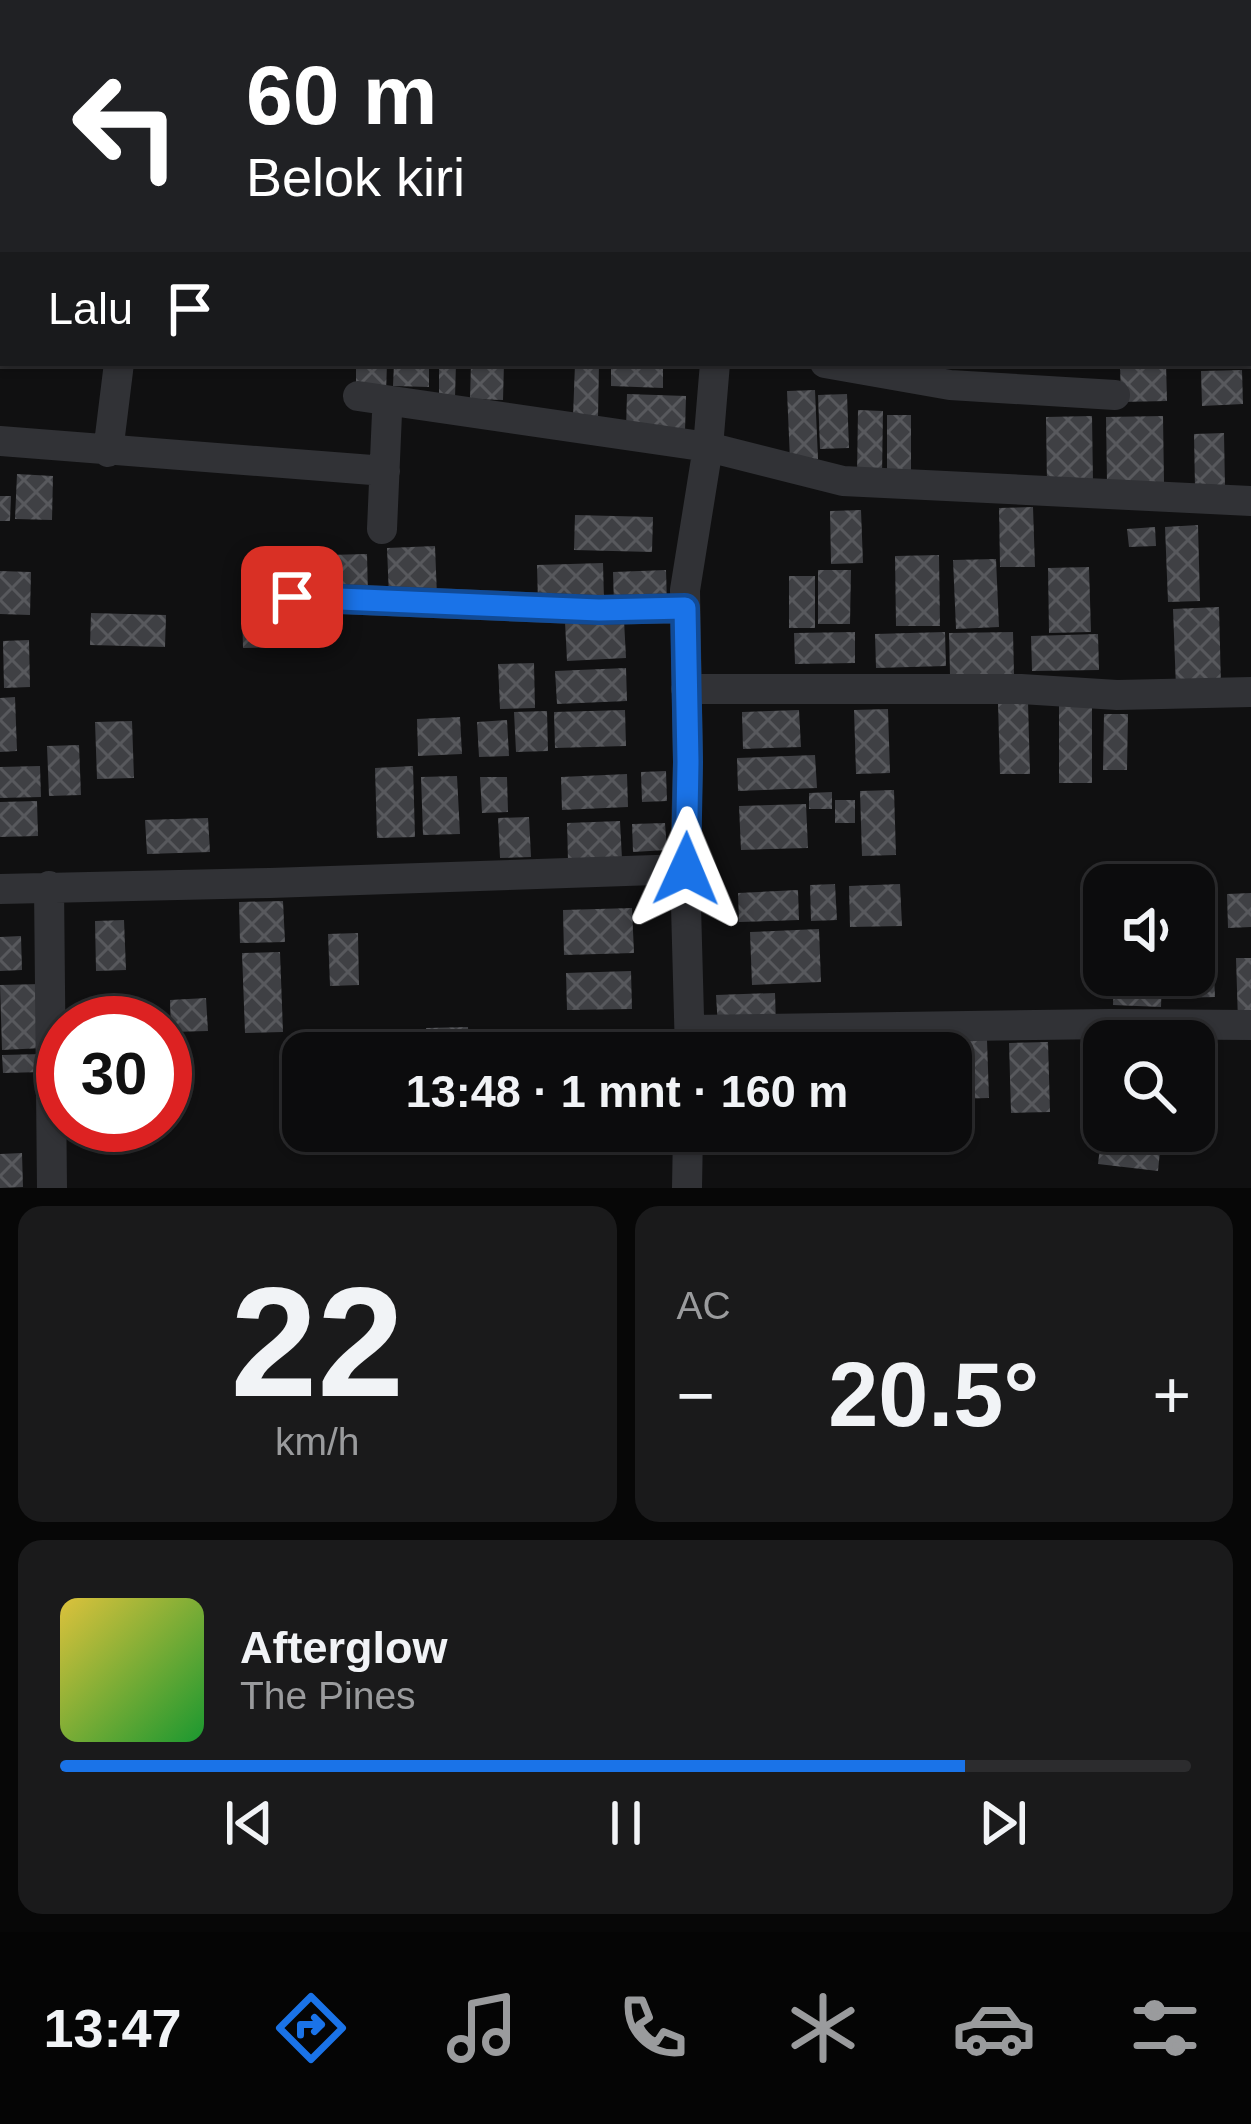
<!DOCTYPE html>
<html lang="id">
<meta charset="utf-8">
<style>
:root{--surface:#0c0c0d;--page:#1a1a1b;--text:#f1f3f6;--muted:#9a9b9d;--line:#2c2c2e;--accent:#1a73e8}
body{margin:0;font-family:Helvetica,sans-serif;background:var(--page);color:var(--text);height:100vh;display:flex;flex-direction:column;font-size:45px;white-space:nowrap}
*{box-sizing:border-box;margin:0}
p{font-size:39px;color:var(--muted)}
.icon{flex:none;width:66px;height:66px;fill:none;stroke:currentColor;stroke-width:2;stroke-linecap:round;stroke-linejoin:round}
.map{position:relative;height:1188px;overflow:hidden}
.drawer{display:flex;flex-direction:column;gap:18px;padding:18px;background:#070707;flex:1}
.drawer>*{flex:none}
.top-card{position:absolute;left:0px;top:0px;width:1251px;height:366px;box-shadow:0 3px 9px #0004,0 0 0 3px var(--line);background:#202124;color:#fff;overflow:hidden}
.controls{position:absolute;left:1083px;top:864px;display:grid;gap:24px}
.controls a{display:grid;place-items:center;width:132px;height:132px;border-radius:24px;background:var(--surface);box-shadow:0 3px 9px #0004,0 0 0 3px var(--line);font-size:60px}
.speed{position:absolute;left:36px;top:996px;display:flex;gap:24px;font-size:60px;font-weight:700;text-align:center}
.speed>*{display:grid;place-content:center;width:156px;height:156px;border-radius:50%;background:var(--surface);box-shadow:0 3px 9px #0004,0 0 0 3px var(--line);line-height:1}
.speed .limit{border:18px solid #d22;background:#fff;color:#111}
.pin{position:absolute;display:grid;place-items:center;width:102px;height:102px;color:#fff;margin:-51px;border-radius:24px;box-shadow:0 6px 18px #0006}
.me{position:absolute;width:132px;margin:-66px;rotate:1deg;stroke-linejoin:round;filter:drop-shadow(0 0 9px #0008)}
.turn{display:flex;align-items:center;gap:42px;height:252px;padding:0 48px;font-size:54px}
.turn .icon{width:156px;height:156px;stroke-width:2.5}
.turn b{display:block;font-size:84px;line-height:102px}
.then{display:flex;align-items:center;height:114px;padding:0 48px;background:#0003;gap:24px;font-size:45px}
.big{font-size:90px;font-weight:700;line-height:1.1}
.drawer .card{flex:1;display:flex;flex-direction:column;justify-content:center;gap:18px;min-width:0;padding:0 42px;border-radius:24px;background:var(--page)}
.drawer .dial{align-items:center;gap:0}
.dial b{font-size:156px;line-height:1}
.song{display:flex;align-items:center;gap:36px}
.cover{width:144px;height:144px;border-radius:18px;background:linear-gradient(135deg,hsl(50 70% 55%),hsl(130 70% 35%))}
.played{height:12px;border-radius:6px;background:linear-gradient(90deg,var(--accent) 80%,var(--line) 80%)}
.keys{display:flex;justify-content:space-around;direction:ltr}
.heat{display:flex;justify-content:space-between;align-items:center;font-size:66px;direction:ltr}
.drawer .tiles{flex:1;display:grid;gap:18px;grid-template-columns:1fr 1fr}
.card:last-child{grid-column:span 2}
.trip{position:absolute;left:282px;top:1032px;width:690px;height:120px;border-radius:24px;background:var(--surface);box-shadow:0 3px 9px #0004,0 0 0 3px var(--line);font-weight:700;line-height:120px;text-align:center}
.dock{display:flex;height:192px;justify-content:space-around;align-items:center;background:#050505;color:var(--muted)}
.dock .icon{width:84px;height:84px}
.dock .active{color:var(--accent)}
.dock b{font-size:54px;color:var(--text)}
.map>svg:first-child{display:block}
.building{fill:url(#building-cross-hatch)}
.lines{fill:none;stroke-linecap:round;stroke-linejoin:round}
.minor{stroke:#313236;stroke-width:30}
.route-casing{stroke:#114b97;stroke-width:30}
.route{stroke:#1a73e8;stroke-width:21}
</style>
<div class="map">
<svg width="1251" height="1188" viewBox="0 0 1251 1188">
<defs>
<pattern id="building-cross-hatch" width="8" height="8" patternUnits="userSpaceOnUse" patternTransform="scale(3)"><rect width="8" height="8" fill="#3f4044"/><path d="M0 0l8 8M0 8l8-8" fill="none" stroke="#58595d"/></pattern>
</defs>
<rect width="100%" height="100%" fill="#101011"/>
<path class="building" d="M356,363H387L386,394L356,393Z
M394,363H429V387L393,386Z
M439,363H456L455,398L439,397Z
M471,363H504L503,400L470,399Z
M611,363H663V388L611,386Z
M1120,363H1166L1167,401L1121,402Z
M575,364H599L598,418L573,417Z
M1242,370L1243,404L1202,406L1201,371Z
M815,390L818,459L790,460L787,391Z
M627,394L686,396L685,431L626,429Z
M847,394L849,448L820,449L818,395Z
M858,410L883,411L882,476L857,475Z
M887,415H911V472H887Z
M1092,416L1093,483L1047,484L1046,417Z
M1163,416L1164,482L1107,484L1106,417Z
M1224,433L1225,488L1195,489L1194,434Z
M17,474L53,476L52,520L15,519Z
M0,496H11L10,521H0Z
M1033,507L1035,567H1000L999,508Z
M861,510L863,563L831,564L830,511Z
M575,515L653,517L652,552L574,550Z
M1198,525L1200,601L1168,602L1165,527Z
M1155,527L1156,546L1129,547L1127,529Z
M435,546L437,596L389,597L387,548Z
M367,554L368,594L329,595L327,555Z
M939,555L940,626H896L895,556Z
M996,559L999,627L956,629L953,560Z
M603,563L604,600L538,603L537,565Z
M1089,567L1091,632L1049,633L1048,568Z
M278,568L279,605L243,606L242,570Z
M666,570L667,604L614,606L613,572Z
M818,570H851L850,624H818Z
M0,571L31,572L30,615L0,614Z
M789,576H815V628H789Z
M1219,607L1221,686L1176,688L1173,609Z
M286,609L287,647L243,648L242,610Z
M91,613L166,615L165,647L90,645Z
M624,620L626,658L567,661L565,622Z
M855,632V663L795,664L794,633Z
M945,632L946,666L876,668L875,634Z
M1013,632L1014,674L950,675L949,633Z
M1098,634L1099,670L1032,671L1031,636Z
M29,640L30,687L4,688L3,641Z
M534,663L535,708L500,709L498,664Z
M626,668L627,701L557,704L555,671Z
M15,697L17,751L0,752V698Z
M1028,702L1030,774H1000L998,703Z
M1059,705H1092V783H1059Z
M888,709L890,773L856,774L854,710Z
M625,710L626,746L555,748L554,712Z
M799,710L801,747L743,749L742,712Z
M547,711L548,751L516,752L514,712Z
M1104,714H1128L1127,770H1103Z
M460,717L462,754L418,756L417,719Z
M507,720L509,756L479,757L477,722Z
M132,721L134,778L97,779L95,722Z
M79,745L81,795L49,796L47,746Z
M815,755L817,788L738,791L737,758Z
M40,766L41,797L0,798V767Z
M413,766L415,837L377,838L375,768Z
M666,771L667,801L642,802L641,772Z
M627,774L628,807L562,810L561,777Z
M457,776L460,834L423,835L421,777Z
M480,777H507L508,812L482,813Z
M894,790L896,855L862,856L860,791Z
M832,792V809H809V793Z
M835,800H855V823H835Z
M37,801L38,836L0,837V802Z
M806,804L808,848L741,850L739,806Z
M529,817L531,857L500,858L498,818Z
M208,818L210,852L147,854L145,820Z
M620,821L622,859L568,861L567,823Z
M665,823L667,850L633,852L632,824Z
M1194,882H1212L1213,921L1194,922Z
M835,884L837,920L811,921L810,885Z
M900,884L902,926L850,927L849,886Z
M798,890L799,920L739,922L738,893Z
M1251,893V927L1228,928L1227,894Z
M283,901L285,942L240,943L239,902Z
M632,908L634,953L564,955L563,910Z
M124,920L126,970L96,971L95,921Z
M819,929L821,982L752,985L750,932Z
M358,933L359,985L330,986L328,934Z
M21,936L22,970L0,971V937Z
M280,952L283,1032L245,1033L242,953Z
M1194,953H1213L1215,997L1176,998L1175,975H1194Z
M1236,958H1251V1022H1238Z
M631,971L632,1009L567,1010L566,973Z
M1114,978L1162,979L1161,1007L1113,1005Z
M41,984L43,1048L2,1050L0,985Z
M775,993L776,1025L718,1027L716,995Z
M206,998L208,1031L171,1032L170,1000Z
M115,1008L116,1023H77L76,1009Z
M468,1027L469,1053H427L426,1028Z
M639,1029L640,1053H561V1032Z
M760,1038V1053H719L718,1039Z
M987,1040L989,1098L951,1099V1053H935L934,1042Z
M1048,1042L1050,1112L1011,1113L1009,1043Z
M819,1048V1053H787V1049Z
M870,1048V1053H842V1049Z
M43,1054V1072L3,1073L2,1055Z
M424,1131H471V1137L424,1139Z
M733,1131H778L779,1151L734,1152Z
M1102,1131H1162L1158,1171L1098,1164Z
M22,1153L23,1187L0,1188V1154Z"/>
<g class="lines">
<path class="minor" d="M739,3V0
M0,102L3,101
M825,363L950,385L1115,395
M358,396L708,447L843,481L1251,501
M0,441L385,471
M108,452L119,363
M382,529L387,413
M292,597L599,610L685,608
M686,689H1021L1117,695L1251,692
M685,869L688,762L685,590L708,447L715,363
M49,886L52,1188
M0,889L270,883L685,869L690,1053
M690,1030L1110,1024L1251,1025
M687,1188L688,1131"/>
</g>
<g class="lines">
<defs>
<path id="route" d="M292,597L599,610L685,608L688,762L686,869"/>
</defs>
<use href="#route" class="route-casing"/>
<use href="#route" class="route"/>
</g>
</svg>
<div class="controls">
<a><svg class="icon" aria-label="sound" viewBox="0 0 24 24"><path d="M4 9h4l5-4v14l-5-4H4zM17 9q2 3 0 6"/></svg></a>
<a><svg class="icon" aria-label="search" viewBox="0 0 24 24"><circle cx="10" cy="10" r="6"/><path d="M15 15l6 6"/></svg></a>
</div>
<div class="speed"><div class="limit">30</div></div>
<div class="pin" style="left:292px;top:597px;background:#d93025"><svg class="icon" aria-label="arrive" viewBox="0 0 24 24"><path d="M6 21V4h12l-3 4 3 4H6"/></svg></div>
<svg class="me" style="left:686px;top:869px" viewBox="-20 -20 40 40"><path d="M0-17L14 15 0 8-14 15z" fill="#1a73e8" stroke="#fff" stroke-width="4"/></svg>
<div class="trip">13:48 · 1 mnt · 160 m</div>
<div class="top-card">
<div class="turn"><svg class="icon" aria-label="left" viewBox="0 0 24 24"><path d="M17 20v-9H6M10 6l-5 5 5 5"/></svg><div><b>60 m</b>Belok kiri</div></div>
<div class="then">Lalu<svg class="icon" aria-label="arrive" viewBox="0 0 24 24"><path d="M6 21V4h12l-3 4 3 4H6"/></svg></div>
</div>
</div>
<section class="drawer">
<div class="tiles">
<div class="card dial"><b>22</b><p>km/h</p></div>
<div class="card"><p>AC</p>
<div class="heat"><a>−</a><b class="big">20.5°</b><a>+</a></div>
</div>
<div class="card">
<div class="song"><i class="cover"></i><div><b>Afterglow</b><p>The Pines</p></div></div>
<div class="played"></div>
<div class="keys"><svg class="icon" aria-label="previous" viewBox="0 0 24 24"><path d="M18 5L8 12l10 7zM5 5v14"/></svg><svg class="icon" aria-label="pause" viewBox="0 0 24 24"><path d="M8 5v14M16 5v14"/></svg><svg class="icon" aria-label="next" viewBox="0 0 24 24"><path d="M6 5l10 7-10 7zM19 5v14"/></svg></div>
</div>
</div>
</section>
<nav class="dock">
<b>13:47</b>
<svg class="icon active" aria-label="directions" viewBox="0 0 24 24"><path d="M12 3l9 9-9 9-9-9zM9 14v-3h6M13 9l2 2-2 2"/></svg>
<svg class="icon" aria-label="music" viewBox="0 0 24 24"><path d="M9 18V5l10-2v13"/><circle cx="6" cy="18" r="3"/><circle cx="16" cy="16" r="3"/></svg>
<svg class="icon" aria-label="phone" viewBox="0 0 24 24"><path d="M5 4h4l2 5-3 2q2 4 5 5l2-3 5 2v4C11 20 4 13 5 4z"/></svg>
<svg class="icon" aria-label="climate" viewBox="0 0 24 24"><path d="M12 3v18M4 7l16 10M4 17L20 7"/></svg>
<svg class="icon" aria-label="car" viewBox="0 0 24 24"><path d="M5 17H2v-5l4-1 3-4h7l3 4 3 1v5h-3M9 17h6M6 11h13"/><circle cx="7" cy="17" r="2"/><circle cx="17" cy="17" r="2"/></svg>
<svg class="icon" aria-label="filters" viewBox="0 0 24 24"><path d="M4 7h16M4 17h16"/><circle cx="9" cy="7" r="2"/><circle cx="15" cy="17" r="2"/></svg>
</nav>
